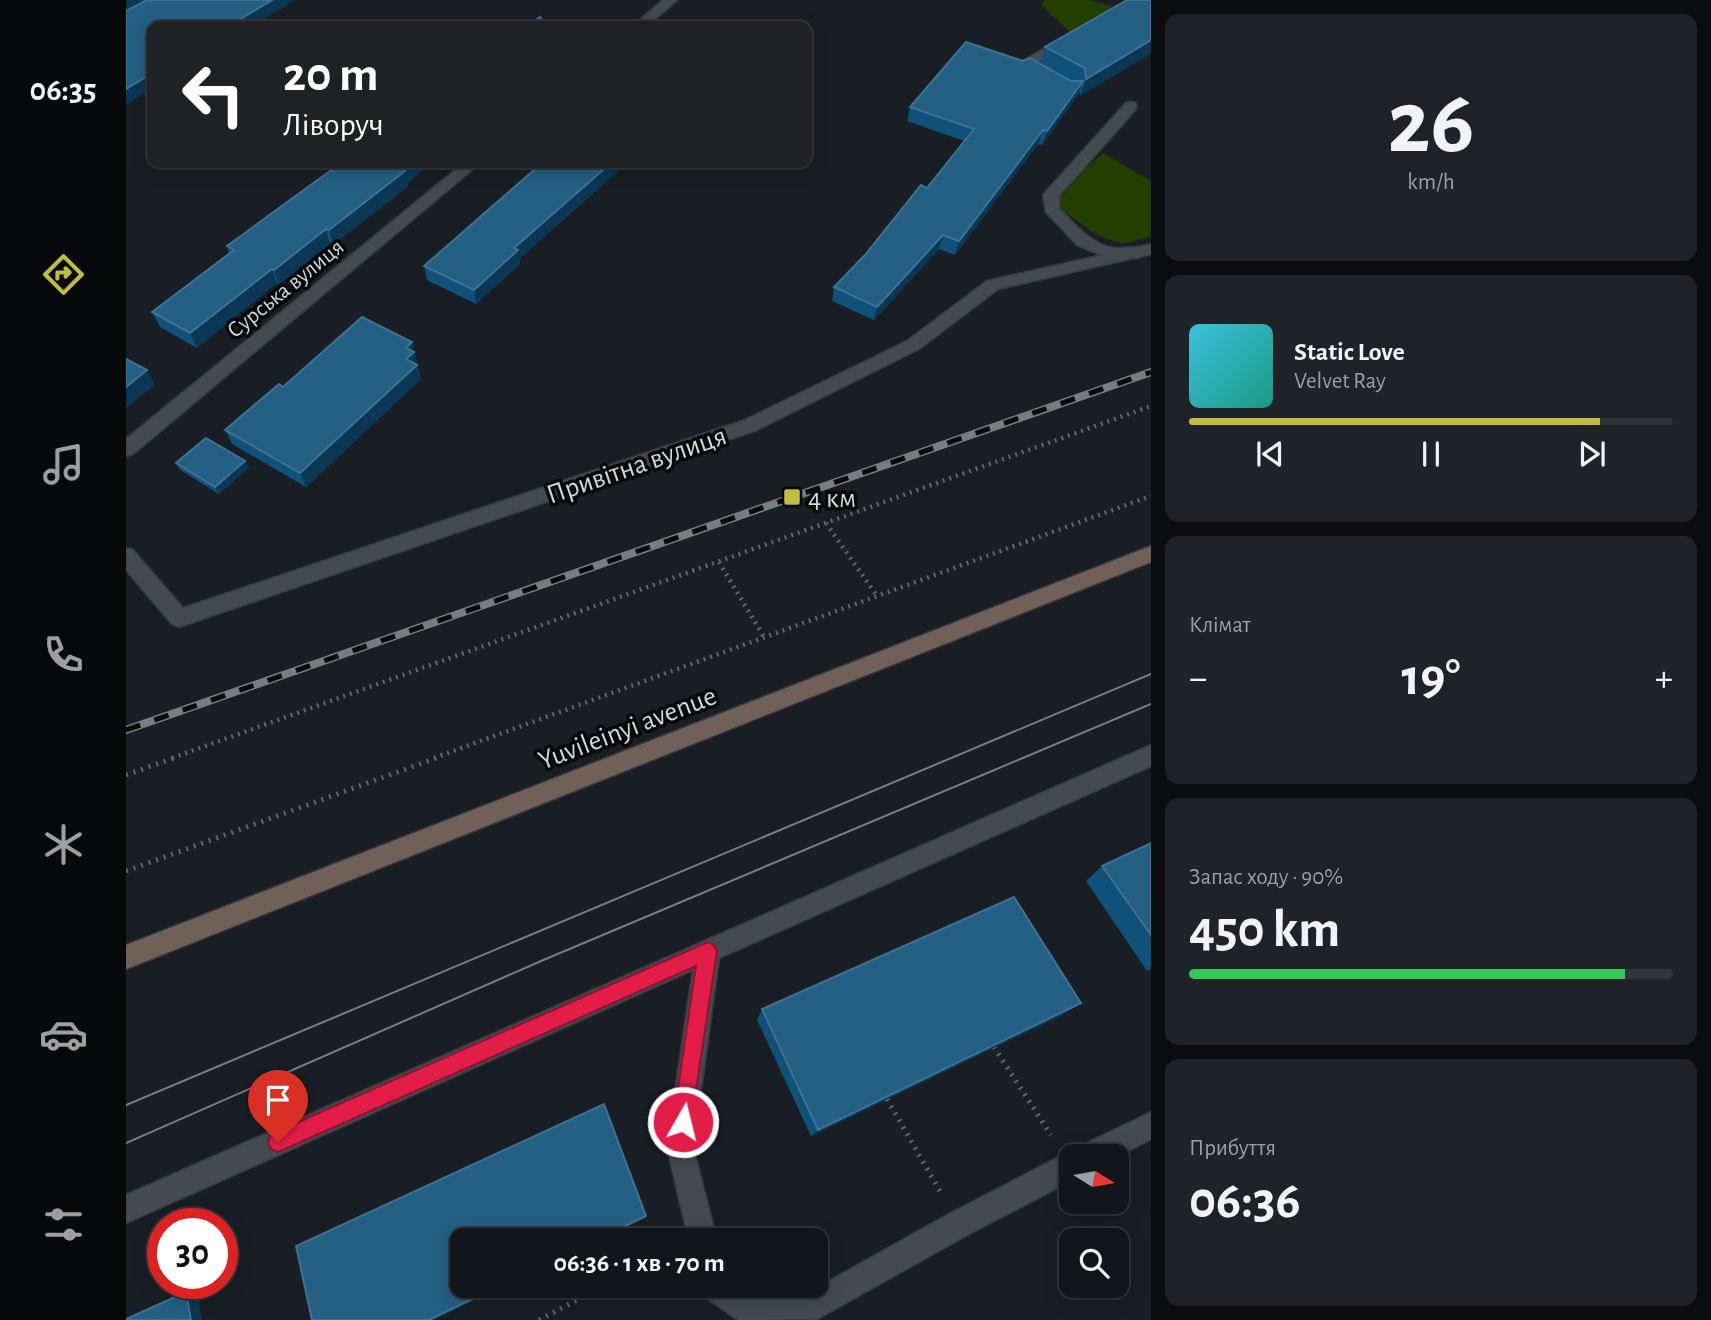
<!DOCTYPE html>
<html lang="uk">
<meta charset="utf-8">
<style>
:root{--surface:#12161b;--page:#1f2328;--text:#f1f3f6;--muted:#9c9fa3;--line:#31353a;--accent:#c1bd3f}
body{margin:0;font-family:"Alegreya Sans",sans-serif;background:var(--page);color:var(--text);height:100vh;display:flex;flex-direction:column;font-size:26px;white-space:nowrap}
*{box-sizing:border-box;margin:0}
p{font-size:23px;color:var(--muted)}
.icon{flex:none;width:38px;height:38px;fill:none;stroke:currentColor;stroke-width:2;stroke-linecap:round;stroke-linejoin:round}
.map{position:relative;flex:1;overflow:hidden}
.side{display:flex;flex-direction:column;gap:14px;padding:14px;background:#0a0c0f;width:560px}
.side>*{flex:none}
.top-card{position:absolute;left:21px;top:21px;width:665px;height:147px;border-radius:14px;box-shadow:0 4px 18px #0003,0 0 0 2px var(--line);background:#202124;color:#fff;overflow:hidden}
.needle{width:46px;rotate:101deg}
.tools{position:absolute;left:933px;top:1144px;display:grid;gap:14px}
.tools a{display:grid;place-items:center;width:70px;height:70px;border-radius:14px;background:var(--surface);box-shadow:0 4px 18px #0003,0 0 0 2px var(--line);font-size:35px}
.speed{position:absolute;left:21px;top:1208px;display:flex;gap:14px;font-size:35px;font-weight:700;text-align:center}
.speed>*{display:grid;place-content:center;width:91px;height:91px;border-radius:50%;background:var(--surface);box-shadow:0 4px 18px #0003,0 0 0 2px var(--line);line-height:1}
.speed .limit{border:10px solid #d22;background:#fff;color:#111}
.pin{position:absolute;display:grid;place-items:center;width:60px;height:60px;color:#fff;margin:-72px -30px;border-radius:50% 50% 50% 0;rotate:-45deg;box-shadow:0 0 7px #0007}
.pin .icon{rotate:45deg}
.me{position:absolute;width:77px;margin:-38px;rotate:8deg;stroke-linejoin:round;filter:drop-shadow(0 0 5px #0008)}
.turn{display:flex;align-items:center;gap:24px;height:147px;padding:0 21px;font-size:32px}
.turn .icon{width:91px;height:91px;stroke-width:2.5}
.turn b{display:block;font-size:49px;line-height:60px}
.big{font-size:52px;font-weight:700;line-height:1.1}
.side .widget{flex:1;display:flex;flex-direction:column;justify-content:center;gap:10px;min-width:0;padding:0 24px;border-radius:14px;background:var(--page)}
.side .dial{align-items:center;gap:0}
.dial b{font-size:91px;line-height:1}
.song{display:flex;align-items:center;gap:21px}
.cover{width:84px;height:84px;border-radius:10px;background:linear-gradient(135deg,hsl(190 70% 55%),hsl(170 70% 35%))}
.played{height:7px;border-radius:4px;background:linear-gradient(90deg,var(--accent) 85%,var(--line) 85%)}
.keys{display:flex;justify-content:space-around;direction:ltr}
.heat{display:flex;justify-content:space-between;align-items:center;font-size:38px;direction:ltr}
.charge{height:10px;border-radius:5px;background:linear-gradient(90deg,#34c759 90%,var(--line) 0)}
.trip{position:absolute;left:324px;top:1228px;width:378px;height:70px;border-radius:14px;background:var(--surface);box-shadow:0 4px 18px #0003,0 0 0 2px var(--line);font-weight:700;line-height:70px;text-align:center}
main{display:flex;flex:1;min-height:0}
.dock{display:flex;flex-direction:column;width:126px;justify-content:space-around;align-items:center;background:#07090b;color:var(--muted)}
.dock .icon{width:49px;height:49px}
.dock .current{color:var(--accent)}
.dock b{font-size:32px;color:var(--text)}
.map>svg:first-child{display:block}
.green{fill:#223f00}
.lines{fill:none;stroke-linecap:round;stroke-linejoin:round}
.lane-casing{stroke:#363a3e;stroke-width:3}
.street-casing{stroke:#363a3e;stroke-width:3}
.secondary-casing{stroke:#363a3e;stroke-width:3}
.path-far1{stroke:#60666b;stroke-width:4.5;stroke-dasharray:2 5;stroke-linecap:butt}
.path{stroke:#60666b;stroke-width:5;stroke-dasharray:2 6;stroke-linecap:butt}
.lane{fill:#434a50;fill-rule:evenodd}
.street{fill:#434a50;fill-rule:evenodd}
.secondary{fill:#716058;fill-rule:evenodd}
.tram{stroke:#777d81;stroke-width:2}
.rail-casing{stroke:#777d81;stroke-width:8}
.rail{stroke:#06080a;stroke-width:5;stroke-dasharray:15;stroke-linecap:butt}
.wall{fill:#0f5179}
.shaded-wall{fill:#0a3753}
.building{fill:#246084;stroke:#3f7292;stroke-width:2}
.route{fill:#e11d48;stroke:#92132f;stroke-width:2}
.poi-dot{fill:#c1bd3f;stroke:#06080a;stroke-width:2.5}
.labels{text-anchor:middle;stroke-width:7;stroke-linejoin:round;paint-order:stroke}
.far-street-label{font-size:23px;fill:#d3d8db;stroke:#06080a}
.street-label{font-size:28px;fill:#d3d8db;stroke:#06080a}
.poi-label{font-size:28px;fill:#d3d8db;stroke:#06080a;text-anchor:start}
</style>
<main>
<nav class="dock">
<b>06:35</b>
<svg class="icon current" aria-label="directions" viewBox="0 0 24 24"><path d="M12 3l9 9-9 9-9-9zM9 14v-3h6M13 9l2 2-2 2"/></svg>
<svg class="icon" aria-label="music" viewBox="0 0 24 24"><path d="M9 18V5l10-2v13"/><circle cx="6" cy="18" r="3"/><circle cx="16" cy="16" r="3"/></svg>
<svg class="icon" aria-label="phone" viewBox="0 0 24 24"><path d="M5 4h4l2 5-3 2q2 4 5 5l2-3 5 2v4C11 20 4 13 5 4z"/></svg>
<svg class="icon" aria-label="climate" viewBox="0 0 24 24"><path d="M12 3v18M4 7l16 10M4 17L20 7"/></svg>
<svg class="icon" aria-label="car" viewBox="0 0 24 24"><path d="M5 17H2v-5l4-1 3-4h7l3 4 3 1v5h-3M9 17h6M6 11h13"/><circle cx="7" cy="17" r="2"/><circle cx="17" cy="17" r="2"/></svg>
<svg class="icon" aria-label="filters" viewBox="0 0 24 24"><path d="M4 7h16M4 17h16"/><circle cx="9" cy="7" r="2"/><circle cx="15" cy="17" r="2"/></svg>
</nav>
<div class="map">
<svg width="1025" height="1320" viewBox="0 0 1025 1320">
<rect width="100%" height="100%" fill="#181e24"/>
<path class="green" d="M919,0H963L988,7L944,32L915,5Z
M977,153L1025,181V236C1017,238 1007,243 998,243C975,242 953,221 934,209V198L961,167Z"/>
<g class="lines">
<defs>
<path id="lane" d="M941,36L946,37V43L908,64L918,69V75H908L891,64Z
M1005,102L1010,103V109L933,196V208C948,223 965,245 988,248C999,249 1012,244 1020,253L1012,258H983L951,245L920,212L917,195L1000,103Z
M1025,1112V1139L990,1157H945V1181L843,1234L691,1319L616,1320L614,1314L618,1304L628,1300L678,1295L823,1214L935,1156L945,1152L950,1155L953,1147Z"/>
<path id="street" d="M537,0H551L521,26H507Z
M338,163H354L7,454L0,456V439Z
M1025,244V254L872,289L793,349L631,430L53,627L46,624L0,570V548L7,550L57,608L619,420L781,341L861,281Z
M1025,745V766L593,958L567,1147L591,1241H563L541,1147L567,970L0,1223V1195Z
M574,1286H613L638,1304L643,1320H612L578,1296Z"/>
<path id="secondary" d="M1025,546V562L0,969V945Z"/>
</defs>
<use href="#lane" class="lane-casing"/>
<use href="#street" class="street-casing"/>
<use href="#secondary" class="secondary-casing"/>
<path class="path-far1" d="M700,523L751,596
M593,562L638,637
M46,758L1025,406
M308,758L1025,496"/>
<path class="path" d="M0,775L51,757
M0,871L313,757
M868,1047L925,1135
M761,1099L815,1193
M446,1286L451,1300
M413,1320L478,1286"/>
<use href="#lane" class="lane"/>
<use href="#street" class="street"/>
<use href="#secondary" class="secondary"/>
<path class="tram" d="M0,1105L1025,674
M0,1143L415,961L1025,704"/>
<defs>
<path id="rail" d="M0,730L1025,372"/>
</defs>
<use href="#rail" class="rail-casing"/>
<use href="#rail" class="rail"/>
</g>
<path class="wall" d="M1025,0V53L954,96L953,91L952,95L916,145L912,144L829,255L813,249L748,320L706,301L708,287L801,188L838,141L781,121L784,107L897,61L914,63L919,47Z
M215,163H306L282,182V186L207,245L204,244L153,284L151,283L71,348L34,327L26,312L103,253L101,246Z
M416,163H501L393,259L394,264L350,304L301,280L298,266Z
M286,342L295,379L180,487L106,444L99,430L157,387Z
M119,461L123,468L93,494L54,470L50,463Z
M1025,843V969L1021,971L960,881L976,866Z
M636,1009L938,1014L685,1136L631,1020Z"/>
<path class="shaded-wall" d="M0,0H22L0,12Z
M146,0H169L127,26H103Z
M1025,40V53L954,96L960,79Z
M26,73V88L0,105V89Z
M957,81L952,95L916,145L921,131Z
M917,130L912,144L829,255L833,241Z
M284,163H306L282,182V186L207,245L203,230Z
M485,163H501L393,259L394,264L350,304L348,290L388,248Z
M200,229L204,244L153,284L148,270Z
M817,235L813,249L748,320L751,307Z
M146,269L151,283L71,348L64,333Z
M286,342L295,379L180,487L174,473L280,359V348Z
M21,370L29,385L0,408V387Z
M119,461L123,468L93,494L89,487Z
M955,1003L938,1014L685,1136L692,1130Z
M520,1216L519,1218L472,1241H468Z
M373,1286H378L308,1320H303Z
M71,1291L76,1320H65L60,1292Z"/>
<path class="building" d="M21,0H146L103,26H26V73L0,89V11Z
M1001,0H1025V40L960,79L959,68L919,47Z
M414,17L421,26H402Z
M840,42L897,61L904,58L945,81H957L921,131L917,130L833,241L817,235L751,307L708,287L739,255L795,185L801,188L848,129L784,107Z
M215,163H284L276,169L279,171L203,230L200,229L148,270L146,269L64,333L26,312L108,250L101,246Z
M416,163H485L388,248L392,250L348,290L298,266Z
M236,317L286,342L280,348L288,352L280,359L291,365L174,473L99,430L153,384L157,387Z
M0,359L21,370L0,387Z
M80,438L119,461L89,487L50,463Z
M1025,843V935L976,866Z
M888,897L955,1003L692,1130L636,1009Z
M478,1104L520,1216L468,1241H336V1286H373L303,1320H186L170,1246Z
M60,1292L65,1320H0V1319Z"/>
<path class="route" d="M582,942L588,945L591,951L564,1129L557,1132L550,1129L547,1122L570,966L159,1149L152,1152L145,1149L142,1142L145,1134Z"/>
<rect class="poi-dot" x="657" y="488" width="18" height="18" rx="3.5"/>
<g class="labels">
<g class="far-street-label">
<text transform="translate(159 288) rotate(-39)" y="8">Сурська вулиця</text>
</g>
<g class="street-label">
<text transform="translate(510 464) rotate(-19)" y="10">Привітна вулиця</text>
<text transform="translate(501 727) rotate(-21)" y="10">Yuvileinyi avenue</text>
</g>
<g class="poi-label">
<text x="682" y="507">4 км</text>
</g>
</g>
</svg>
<div class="tools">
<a><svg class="needle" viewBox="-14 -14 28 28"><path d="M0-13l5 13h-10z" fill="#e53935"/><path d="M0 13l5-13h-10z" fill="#9c9fa3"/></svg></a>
<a><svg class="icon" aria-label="search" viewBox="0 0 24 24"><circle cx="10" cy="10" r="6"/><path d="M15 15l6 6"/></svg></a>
</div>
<div class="speed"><div class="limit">30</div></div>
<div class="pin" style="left:152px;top:1142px;background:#d93025"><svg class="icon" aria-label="arrive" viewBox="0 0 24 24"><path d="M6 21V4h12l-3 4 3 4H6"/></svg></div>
<svg class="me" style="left:557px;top:1122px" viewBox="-20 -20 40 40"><circle r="17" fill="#e11d48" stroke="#fff" stroke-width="3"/><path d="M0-11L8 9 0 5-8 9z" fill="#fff"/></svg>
<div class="trip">06:36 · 1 хв · 70 m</div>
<div class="top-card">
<div class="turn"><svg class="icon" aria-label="left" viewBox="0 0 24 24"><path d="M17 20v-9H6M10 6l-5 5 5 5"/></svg><div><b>20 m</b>Ліворуч</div></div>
</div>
</div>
<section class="side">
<div class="widget dial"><b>26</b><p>km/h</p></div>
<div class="widget">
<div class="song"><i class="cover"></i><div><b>Static Love</b><p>Velvet Ray</p></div></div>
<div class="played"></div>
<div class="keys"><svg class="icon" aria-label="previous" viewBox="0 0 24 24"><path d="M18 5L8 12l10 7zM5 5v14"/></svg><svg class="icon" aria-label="pause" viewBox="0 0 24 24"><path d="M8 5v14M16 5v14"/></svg><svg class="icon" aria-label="next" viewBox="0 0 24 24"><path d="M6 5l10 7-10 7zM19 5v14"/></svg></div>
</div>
<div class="widget"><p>Клімат</p>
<div class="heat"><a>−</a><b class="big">19°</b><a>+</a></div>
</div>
<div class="widget"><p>Запас ходу · 90%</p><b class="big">450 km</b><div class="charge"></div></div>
<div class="widget"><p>Прибуття</p><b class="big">06:36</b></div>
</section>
</main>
